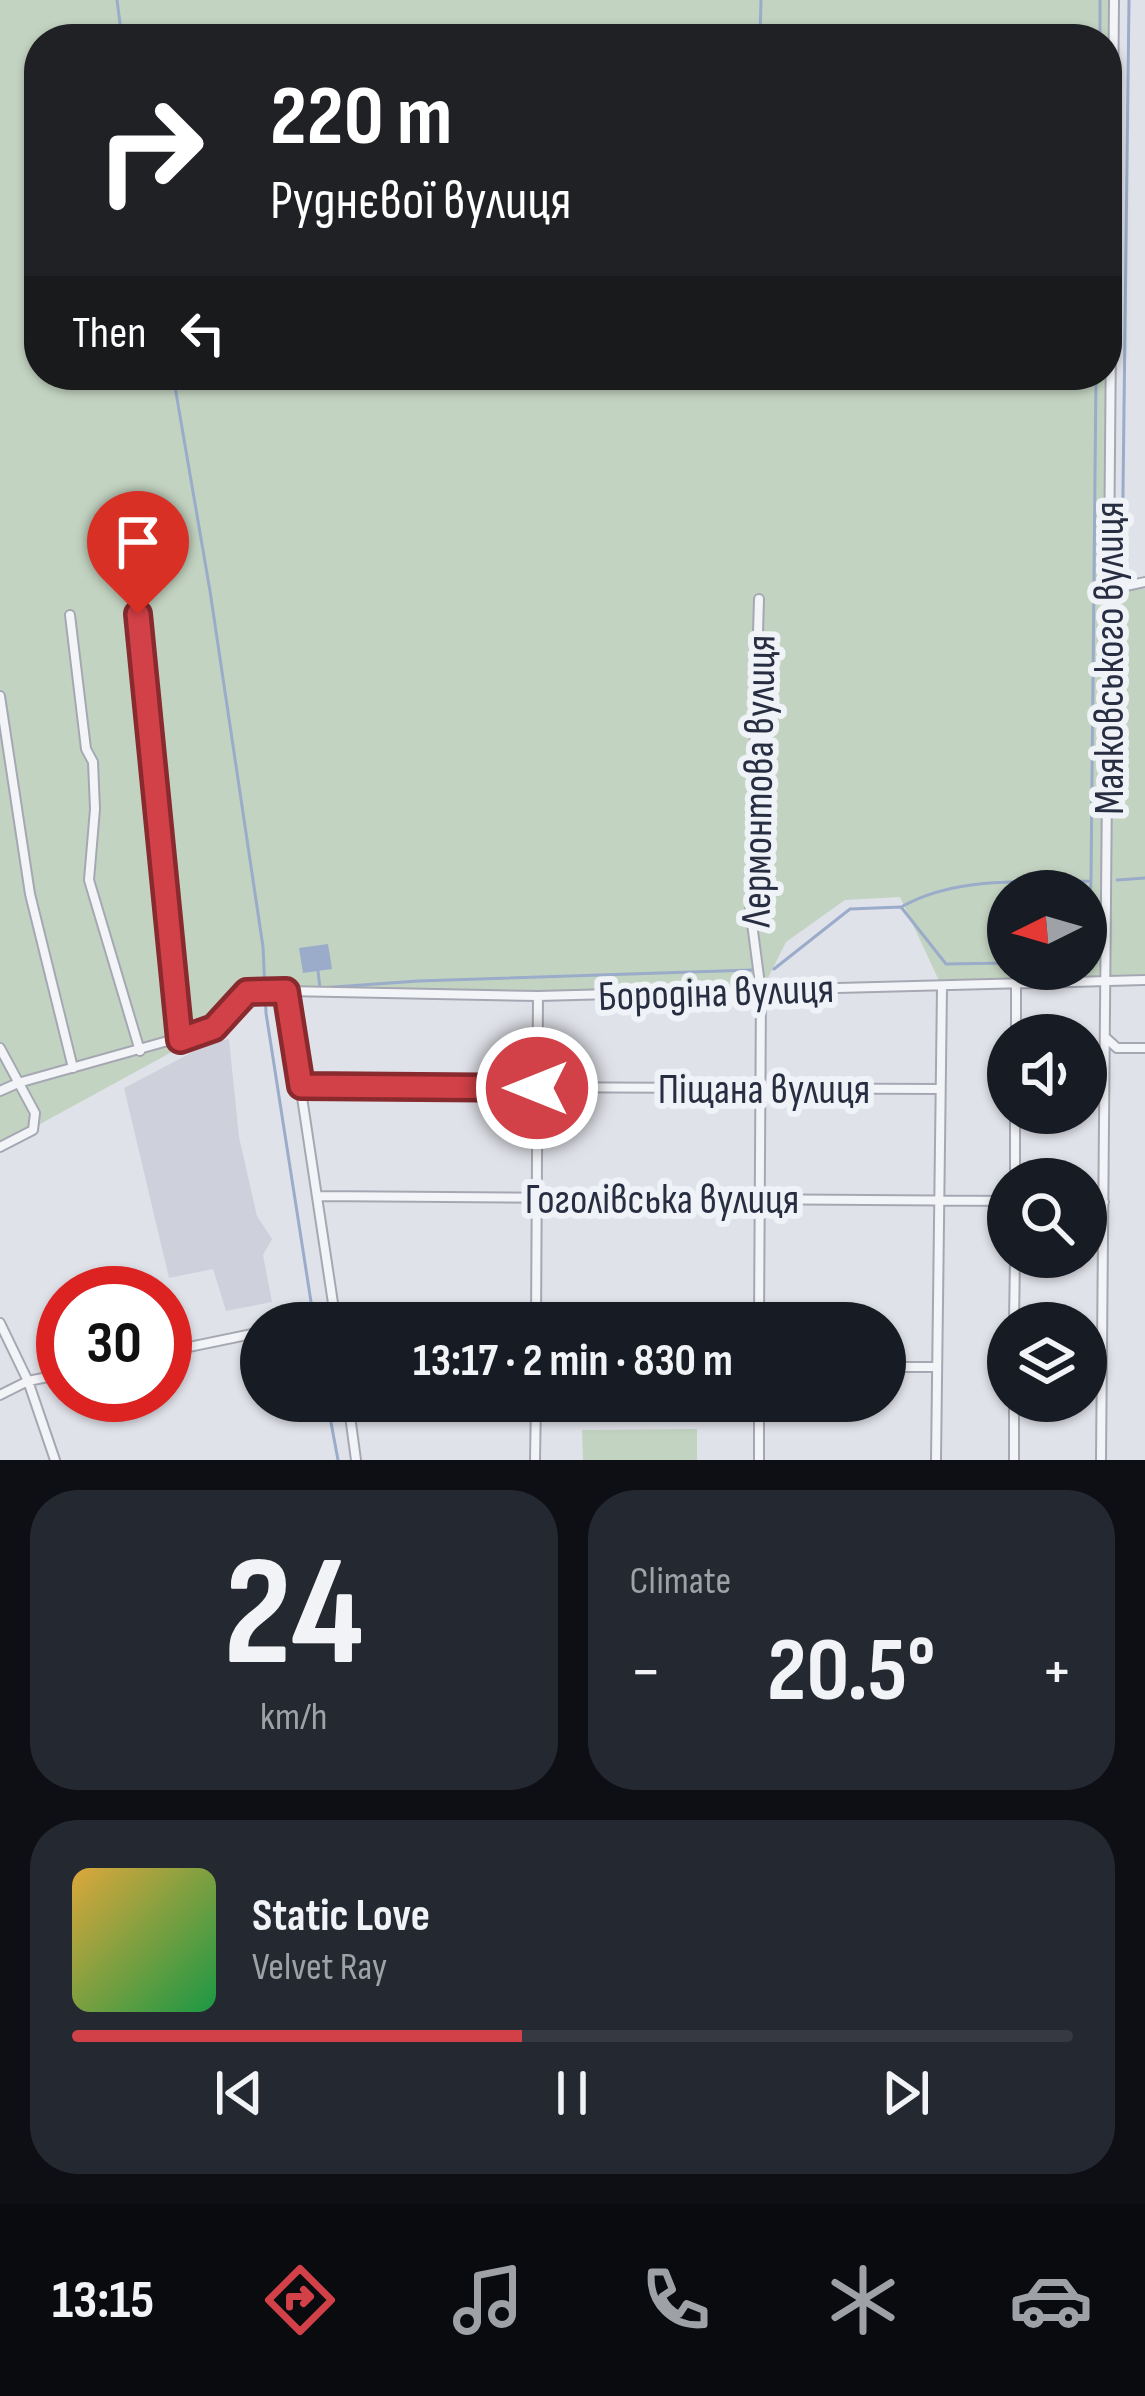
<!DOCTYPE html>
<meta charset="utf-8">
<style>
:root{--surface:#171b24;--page:#242831;--text:#f1f3f6;--muted:#9ea1a6;--line:#363941;--accent:#d24147}
body{margin:0;font-family:"Sofia Sans Condensed",sans-serif;background:var(--page);color:var(--text);height:100vh;display:flex;flex-direction:column;font-size:45px;white-space:nowrap}
*{box-sizing:border-box;margin:0}
p{font-size:39px;color:var(--muted)}
.icon{flex:none;width:66px;height:66px;fill:none;stroke:currentColor;stroke-width:2;stroke-linecap:round;stroke-linejoin:round}
.map{position:relative;height:1460px;overflow:hidden}
.panel{display:flex;flex-direction:column;gap:30px;padding:30px;background:#0d0f14;flex:1}
.panel>*{flex:none}
.hud{position:absolute;left:24px;top:24px;width:1098px;height:366px;border-radius:48px;box-shadow:0 3px 9px #0004;background:#202124;color:#fff;overflow:hidden}
.needle{width:78px;rotate:265deg}
.fabs{position:absolute;left:987px;top:870px;display:grid;gap:24px}
.fabs a{display:grid;place-items:center;width:120px;height:120px;border-radius:50%;background:var(--surface);box-shadow:0 3px 9px #0004;font-size:60px}
.speed{position:absolute;left:36px;top:1266px;display:flex;gap:24px;font-size:60px;font-weight:700;text-align:center}
.speed>*{display:grid;place-content:center;width:156px;height:156px;border-radius:50%;background:var(--surface);box-shadow:0 3px 9px #0004;line-height:1}
.speed .limit{border:18px solid #d22;background:#fff;color:#111}
.pin{position:absolute;display:grid;place-items:center;width:102px;height:102px;color:#fff;margin:-123px -51px;border-radius:50% 50% 50% 0;rotate:-45deg;box-shadow:0 0 12px #0007}
.pin .icon{rotate:45deg}
.me{position:absolute;width:132px;margin:-66px;rotate:270deg;stroke-linejoin:round;filter:drop-shadow(0 0 9px #0008)}
.turn{display:flex;align-items:center;gap:42px;height:252px;padding:0 48px;font-size:54px}
.turn .icon{width:156px;height:156px;stroke-width:2.5}
.turn b{display:block;font-size:84px;line-height:102px}
.then{display:flex;align-items:center;height:114px;padding:0 48px;background:#0003;gap:24px;font-size:45px}
.big{font-size:90px;font-weight:700;line-height:1.1}
.panel .widget{flex:1;display:flex;flex-direction:column;justify-content:center;gap:18px;min-width:0;padding:0 42px;border-radius:48px;background:var(--page)}
.panel .dial{align-items:center;gap:0}
.dial b{font-size:156px;line-height:1}
.song{display:flex;align-items:center;gap:36px}
.cover{width:144px;height:144px;border-radius:18px;background:linear-gradient(135deg,hsl(40 70% 55%),hsl(140 70% 35%))}
.played{height:12px;border-radius:6px;background:linear-gradient(90deg,var(--accent) 45%,var(--line) 45%)}
.keys{display:flex;justify-content:space-around;direction:ltr}
.heat{display:flex;justify-content:space-between;align-items:center;font-size:66px;direction:ltr}
.panel .tiles{flex:1;display:grid;gap:30px;grid-template-columns:1fr 1fr}
.widget:last-child{grid-column:span 2}
.trip{position:absolute;left:240px;top:1302px;width:666px;height:120px;border-radius:60px;background:var(--surface);box-shadow:0 3px 9px #0004;font-weight:700;line-height:120px;text-align:center}
.dock{display:flex;height:192px;justify-content:space-around;align-items:center;background:#090b0e;color:var(--muted)}
.dock .icon{width:84px;height:84px}
.dock .current{color:var(--accent)}
.dock b{font-size:54px;color:var(--text)}
.map>svg:first-child{display:block}
.built{fill:#ced1db}
.green{fill:#c3d3c1;fill-rule:evenodd}
.water{fill:#9aacca}
.lines{fill:none;stroke-linecap:round;stroke-linejoin:round}
.stream{stroke:#9aacca;stroke-width:3}
.minor-casing{stroke:#a5a8b3;stroke-width:12}
.minor{stroke:#f3f4f7;stroke-width:8}
.route-casing{stroke:#882a2e;stroke-width:30}
.route{stroke:#d24147;stroke-width:21}
.labels{text-anchor:middle;stroke-width:12;stroke-linejoin:round;paint-order:stroke}
.street-label{font-size:42px;fill:#282e41;stroke:#eff2f7}
</style>
<div class="map">
<svg width="1145" height="1460" viewBox="0 0 1145 1460">
<rect width="100%" height="100%" fill="#e0e2e9"/>
<path class="built" d="M229,1039L239,1137L257,1216L272,1239L263,1255L272,1302L226,1311L213,1269L169,1278L124,1088L208,1044Z"/>
<path class="green" d="M0,0H1110L1107,590L1145,589V978L942,987L900,897L845,900L786,942L761,992L538,996L287,989L0,1146ZM39,39H1107V375H39ZM1008,891H1086V969H1008Z
M579,1401H711L702,1407H589Z
M697,1429V1460H583L582,1430Z"/>
<path class="water" d="M328,944L332,969L303,973L299,948Z"/>
<g class="lines">
<path class="stream" d="M117,0L122,39
M760,39L761,0
M1100,39V0
M173,375L210,591L263,947L266,1013L314,1321
M1122,574L1129,0
M1117,880L1145,878
M903,906C959,875 1028,883 1091,881
M1086,956L1091,881L1096,375
M774,969L850,909L901,907L946,964L1008,963
M318,971L320,988L418,981L752,970
M327,1401L338,1460"/>
<defs>
<path id="minor" d="M1107,590L1145,582
M759,599L750,908L761,992L759,1323
M138,613L180,1040
M70,615L86,749L93,762L95,809L89,880L140,1051
M0,696L30,894L73,1068
M286,991L538,996L1145,980
M1016,1035V984
M1106,1038L1117,1048H1145
M0,1048L35,1113L33,1130L0,1147
M301,1086L939,1089
M0,1091L18,1083L214,1028L247,992L286,991L336,1323
M1015,1179V1113
M317,1196L1008,1201
M1086,1202H1104
M0,1323L28,1381L55,1460
M303,1323L335,1318
M536,1323L538,996
M1014,1323L1015,1257
M165,1352L261,1332
M885,1367H937
M0,1395L28,1381L63,1374
M348,1401L356,1460
M535,1460L536,1401
M759,1460V1401
M936,1460L942,988
M1014,1460V1401
M1101,1460L1114,0"/>
</defs>
<use href="#minor" class="minor-casing"/>
<use href="#minor" class="minor"/>
</g>
<g class="lines">
<defs>
<path id="route" d="M138,614L180,1040L214,1028L247,992L286,991L301,1086L537,1088"/>
</defs>
<use href="#route" class="route-casing"/>
<use href="#route" class="route"/>
</g>
<g class="labels">
<g class="street-label">
<text transform="translate(1108 658) rotate(-90)" y="15">Маяковського вулиця</text>
<text transform="translate(757 781) rotate(-89)" y="15">Лермонтова вулиця</text>
<text transform="translate(716 991) rotate(-2)" y="15">Бородіна вулиця</text>
<text x="764" y="1103">Піщана вулиця</text>
<text x="662" y="1213">Гоголівська вулиця</text>
</g>
</g>
</svg>
<div class="fabs">
<a><svg class="needle" viewBox="-14 -14 28 28"><path d="M0-13l5 13h-10z" fill="#e53935"/><path d="M0 13l5-13h-10z" fill="#9ea1a6"/></svg></a>
<a><svg class="icon" aria-label="sound" viewBox="0 0 24 24"><path d="M4 9h4l5-4v14l-5-4H4zM17 9q2 3 0 6"/></svg></a>
<a><svg class="icon" aria-label="search" viewBox="0 0 24 24"><circle cx="10" cy="10" r="6"/><path d="M15 15l6 6"/></svg></a>
<a><svg class="icon" aria-label="layers" viewBox="0 0 24 24"><path d="M12 4l9 5-9 5-9-5zM3 14l9 5 9-5"/></svg></a>
</div>
<div class="speed"><div class="limit">30</div></div>
<div class="pin" style="left:138px;top:614px;background:#d93025"><svg class="icon" aria-label="arrive" viewBox="0 0 24 24"><path d="M6 21V4h12l-3 4 3 4H6"/></svg></div>
<svg class="me" style="left:537px;top:1088px" viewBox="-20 -20 40 40"><circle r="17" fill="#d24147" stroke="#fff" stroke-width="3"/><path d="M0-11L8 9 0 5-8 9z" fill="#fff"/></svg>
<div class="trip">13:17 · 2 min · 830 m</div>
<div class="hud">
<div class="turn"><svg class="icon" aria-label="right" viewBox="0 0 24 24"><path d="M7 20v-9h11M14 6l5 5-5 5"/></svg><div><b>220 m</b>Руднєвої вулиця</div></div>
<div class="then">Then<svg class="icon" aria-label="left" viewBox="0 0 24 24"><path d="M17 20v-9H6M10 6l-5 5 5 5"/></svg></div>
</div>
</div>
<section class="panel">
<div class="tiles">
<div class="widget dial"><b>24</b><p>km/h</p></div>
<div class="widget"><p>Climate</p>
<div class="heat"><a>−</a><b class="big">20.5°</b><a>+</a></div>
</div>
<div class="widget">
<div class="song"><i class="cover"></i><div><b>Static Love</b><p>Velvet Ray</p></div></div>
<div class="played"></div>
<div class="keys"><svg class="icon" aria-label="previous" viewBox="0 0 24 24"><path d="M18 5L8 12l10 7zM5 5v14"/></svg><svg class="icon" aria-label="pause" viewBox="0 0 24 24"><path d="M8 5v14M16 5v14"/></svg><svg class="icon" aria-label="next" viewBox="0 0 24 24"><path d="M6 5l10 7-10 7zM19 5v14"/></svg></div>
</div>
</div>
</section>
<nav class="dock">
<b>13:15</b>
<svg class="icon current" aria-label="directions" viewBox="0 0 24 24"><path d="M12 3l9 9-9 9-9-9zM9 14v-3h6M13 9l2 2-2 2"/></svg>
<svg class="icon" aria-label="music" viewBox="0 0 24 24"><path d="M9 18V5l10-2v13"/><circle cx="6" cy="18" r="3"/><circle cx="16" cy="16" r="3"/></svg>
<svg class="icon" aria-label="phone" viewBox="0 0 24 24"><path d="M5 4h4l2 5-3 2q2 4 5 5l2-3 5 2v4C11 20 4 13 5 4z"/></svg>
<svg class="icon" aria-label="climate" viewBox="0 0 24 24"><path d="M12 3v18M4 7l16 10M4 17L20 7"/></svg>
<svg class="icon" aria-label="car" viewBox="0 0 24 24"><path d="M5 17H2v-5l4-1 3-4h7l3 4 3 1v5h-3M9 17h6M6 11h13"/><circle cx="7" cy="17" r="2"/><circle cx="17" cy="17" r="2"/></svg>
</nav>
